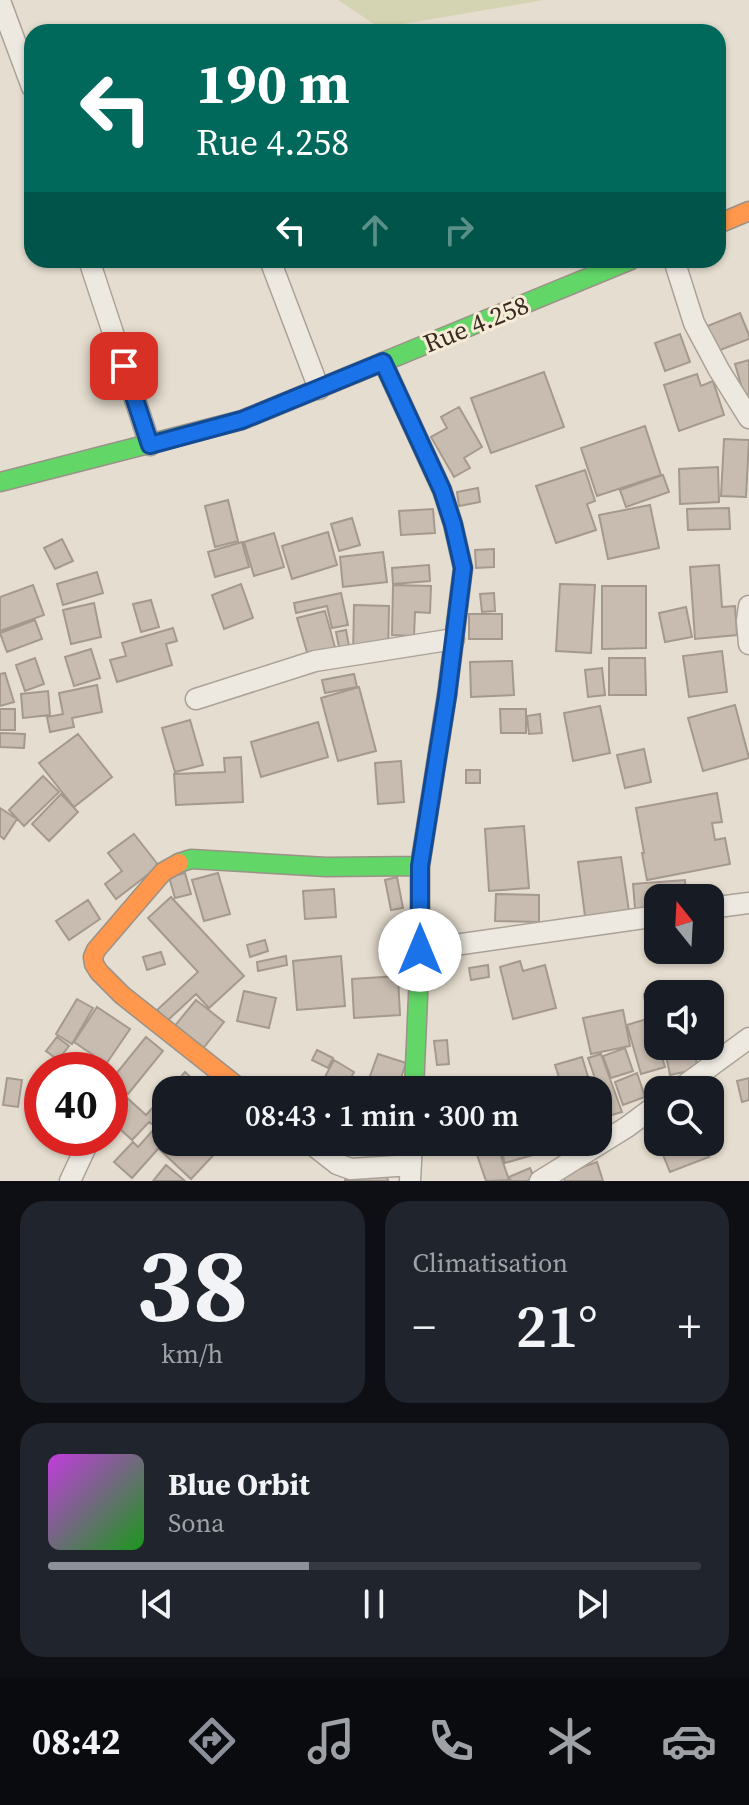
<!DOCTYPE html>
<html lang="fr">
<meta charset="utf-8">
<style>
:root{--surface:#171b24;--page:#20242c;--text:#f1f3f6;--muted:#9ea1a6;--line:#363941;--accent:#8c9099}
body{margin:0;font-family:"Source Serif 4",serif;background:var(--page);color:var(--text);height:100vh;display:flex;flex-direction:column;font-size:30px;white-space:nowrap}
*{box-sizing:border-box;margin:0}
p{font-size:26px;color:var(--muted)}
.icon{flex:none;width:44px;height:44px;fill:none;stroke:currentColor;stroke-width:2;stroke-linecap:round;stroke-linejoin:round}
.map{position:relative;height:1181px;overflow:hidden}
.drawer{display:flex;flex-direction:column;gap:20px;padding:20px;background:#0d0f14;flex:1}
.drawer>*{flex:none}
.hud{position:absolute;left:24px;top:24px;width:702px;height:244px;border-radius:24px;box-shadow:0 2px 6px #0004;background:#00695c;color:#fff;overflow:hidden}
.needle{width:52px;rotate:342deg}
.tools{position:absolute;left:644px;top:884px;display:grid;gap:16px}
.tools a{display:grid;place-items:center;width:80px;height:80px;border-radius:16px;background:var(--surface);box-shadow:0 2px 6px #0004;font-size:40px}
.speed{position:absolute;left:24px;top:1052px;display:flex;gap:16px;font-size:40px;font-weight:700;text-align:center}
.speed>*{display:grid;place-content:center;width:104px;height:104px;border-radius:50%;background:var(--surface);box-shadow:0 2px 6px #0004;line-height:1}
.speed .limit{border:12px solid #d22;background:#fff;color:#111}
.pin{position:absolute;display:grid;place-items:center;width:68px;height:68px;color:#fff;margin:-34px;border-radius:16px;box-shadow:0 4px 12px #0006}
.me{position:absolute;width:88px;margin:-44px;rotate:0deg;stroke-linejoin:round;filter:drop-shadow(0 0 6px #0008)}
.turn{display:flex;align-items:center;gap:28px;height:168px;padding:0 40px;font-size:36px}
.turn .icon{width:104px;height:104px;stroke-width:2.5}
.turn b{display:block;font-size:56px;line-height:68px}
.lanes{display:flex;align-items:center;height:76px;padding:0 40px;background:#0003;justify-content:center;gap:40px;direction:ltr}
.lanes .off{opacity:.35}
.big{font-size:60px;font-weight:600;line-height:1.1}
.drawer .card{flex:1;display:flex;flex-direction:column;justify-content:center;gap:12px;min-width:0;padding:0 28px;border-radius:24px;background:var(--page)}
.drawer .dial{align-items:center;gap:0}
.dial b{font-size:104px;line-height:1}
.song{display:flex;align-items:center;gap:24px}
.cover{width:96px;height:96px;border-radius:12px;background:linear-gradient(135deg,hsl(290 70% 55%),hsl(120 70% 35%))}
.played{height:8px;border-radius:4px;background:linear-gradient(90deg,var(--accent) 40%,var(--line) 40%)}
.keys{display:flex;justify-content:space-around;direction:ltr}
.heat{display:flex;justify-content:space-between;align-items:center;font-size:44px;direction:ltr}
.drawer .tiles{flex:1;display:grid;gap:20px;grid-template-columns:1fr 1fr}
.card:last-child{grid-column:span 2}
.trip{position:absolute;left:152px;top:1076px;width:460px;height:80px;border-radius:24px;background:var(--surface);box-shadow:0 2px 6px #0004;font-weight:600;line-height:80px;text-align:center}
.tab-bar{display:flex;height:128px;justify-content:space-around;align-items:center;background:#090b0e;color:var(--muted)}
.tab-bar .icon{width:56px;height:56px}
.tab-bar .selected{color:var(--accent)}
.tab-bar b{font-size:36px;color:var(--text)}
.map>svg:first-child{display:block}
.green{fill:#d4d3b2}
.building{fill:#c8bcb0;stroke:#a5998e;stroke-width:2}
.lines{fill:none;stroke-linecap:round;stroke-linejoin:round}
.street-casing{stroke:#aaa298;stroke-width:23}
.fast-casing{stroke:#9a9288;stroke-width:21}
.slow-casing{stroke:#9a9288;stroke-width:21}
.jam-casing{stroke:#9a9288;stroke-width:21}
.street{stroke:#ede9e1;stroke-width:20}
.fast{stroke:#63d668;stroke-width:18}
.slow{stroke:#ff974d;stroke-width:18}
.jam{stroke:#b3261e;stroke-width:18}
.route-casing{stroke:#114b97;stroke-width:20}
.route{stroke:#1a73e8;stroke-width:14}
.labels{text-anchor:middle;stroke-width:6;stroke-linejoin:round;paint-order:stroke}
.street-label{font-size:26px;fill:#392b20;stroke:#f5ebd6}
</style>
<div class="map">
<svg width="749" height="1181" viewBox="0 0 749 1181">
<rect width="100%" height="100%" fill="#e5ddcf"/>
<path class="green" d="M338,0H544L380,28Z"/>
<path class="building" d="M740,313L749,335V339L715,352L705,327Z
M680,334L690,362L665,371L655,343Z
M749,360V394L744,395L735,364Z
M544,372L564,427L491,453L471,398Z
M697,374L701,386L713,381L724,415L679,431L664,385Z
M459,407L482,447L464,458L470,468L454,477L431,437L447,428L441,417Z
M645,426L661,475L597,496L581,448Z
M724,439L749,440L746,497L721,496Z
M718,467L719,502L680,504L679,469Z
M585,470L595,501L587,504L596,530L556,543L536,486Z
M663,475L669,492L626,507L620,490Z
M478,488L480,502L459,506L457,492Z
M228,500L238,541L215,547L205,506Z
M650,505L659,548L608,559L599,515Z
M729,508L730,529L688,530L687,509Z
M433,509L435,533L401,535L399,511Z
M352,518L360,545L339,551L331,524Z
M328,532L337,565L292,579L282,546Z
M274,533L284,567L254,576L244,542Z
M62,539L73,561L55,569L44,548Z
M242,542L249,567L215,577L208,552Z
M494,549V567L476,568L475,550Z
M383,552L387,582L343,587L340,557Z
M429,565L430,581L393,584L392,568Z
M719,565L722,607L735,606L737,635L695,639L690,567Z
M97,572L103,593L63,605L57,584Z
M241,584L253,618L224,629L212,595Z
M560,584L595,585L591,653L556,651Z
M33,585L44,615L0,631V597Z
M393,585L431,586L430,613L415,612L414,636L392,635Z
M602,586H646V648L602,649Z
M341,593L348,625L332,628L327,606L296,613L294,603Z
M494,593L495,611L482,612L480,594Z
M151,600L159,627L141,632L133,604Z
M94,603L101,637L71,644L63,610Z
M354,605L389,606L388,657H353Z
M686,607L692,637L665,642L659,613Z
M325,611L336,651L309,659L297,618Z
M469,614H502V639H469Z
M35,620L42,639L7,652L0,633Z
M173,628L177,641L166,644L172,665L117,682L110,660L126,656L122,643Z
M346,630L349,646L339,647L336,632Z
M91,649L100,678L74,686L65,657Z
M722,651L727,692L689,697L683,656Z
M35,658L44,684L25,691L16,665Z
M609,658H645L646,695H609Z
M512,661L514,695L471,697L470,662Z
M602,668L605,695L588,697L585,670Z
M5,673L14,702L0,706V674Z
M354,674L357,687L325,693L322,680Z
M97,685L102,712L72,718L74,727L50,732L47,717L63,714L59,693Z
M359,687L376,751L338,761L321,698Z
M48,691L50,715L23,718L21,694Z
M735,705L749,758L703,771L688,718Z
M600,706L610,753L573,761L564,713Z
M0,709H15V730H0Z
M500,709H526V733H501Z
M540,714L542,733L529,734L527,716Z
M190,720L203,765L175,772L162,728Z
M318,722L328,757L261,777L251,742Z
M0,733L25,734L24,748L0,747Z
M78,734L112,777L74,807L39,763Z
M644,749L651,782L625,788L617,755Z
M241,757L243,802L176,805L174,774L225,772L224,758Z
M401,761L404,802L378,804L375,763Z
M466,770H480V783H466Z
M43,776L59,792L24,826L9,810Z
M717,793L722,822L712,823L715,840L725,838L730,864L647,880L642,853H644L636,808Z
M61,794L78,812L49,841L32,824Z
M0,808L17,819L4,839L0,836Z
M524,826L529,888L489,891L485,829Z
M134,834L159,866L116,899L105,884L122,871L108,853Z
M621,857L630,918L586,924L578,862Z
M185,873L191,894L175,898L169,877Z
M218,873L230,914L204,921L192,880Z
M397,877L403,908L391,910L385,880Z
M685,880L686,898H658V918L636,920L633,884Z
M334,889L336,917L305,919L303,891Z
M496,894L539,895V922L495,921Z
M171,897L244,976L209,1008L196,994L167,1021L157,1010L198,972L148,918Z
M88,900L100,919L69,940L56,921Z
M265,940L268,951L250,957L247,945Z
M661,950H682V955H661Z
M161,952L165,964L147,970L143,957Z
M286,956L287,965L258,971L257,962Z
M341,956L345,1006L297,1010L293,961Z
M520,961L523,971L545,965L556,1008L513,1019L500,967Z
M488,965L489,977L471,980L469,968Z
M398,976L400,1015L354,1018L352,979Z
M685,988L686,994H658V1015L647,1016L644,994Z
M244,991L276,998L269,1028L237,1021Z
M77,999L93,1008L72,1044L56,1034Z
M196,1000L224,1022L201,1051L173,1028Z
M97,1007L130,1029L102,1070H83L93,1055L74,1042Z
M623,1010L630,1046L591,1054L583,1018Z
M650,1018L665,1067L641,1074L627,1025Z
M57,1037L69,1046L58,1060L46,1051Z
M146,1037L163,1051L128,1094L111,1080Z
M447,1040L449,1064L437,1065L434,1041Z
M664,1046H693L698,1069L670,1075Z
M625,1048L633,1071L611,1078L603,1056Z
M317,1050L333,1058L328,1068L312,1060Z
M378,1054L406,1063L397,1090H365Z
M601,1054L622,1112L608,1116L588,1058Z
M582,1057L592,1090H563L555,1065Z
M334,1060L354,1072L345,1089L325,1077Z
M185,1072L205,1090H169Z
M637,1073L645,1097L623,1105L615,1082Z
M7,1078L22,1080L18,1107L3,1105Z
M749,1078V1100L742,1102L737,1081Z
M166,1093V1140L132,1178L114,1162L133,1142L138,1147L156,1127L149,1122L132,1140L110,1120V1113L125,1096L146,1115Z
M658,1137V1142H703L709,1157L670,1172L656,1138Z
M168,1142H218L222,1146L191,1179L160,1150Z
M336,1142H351L349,1155L334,1152Z
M354,1142H400V1152L355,1155Z
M485,1142H496L509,1180L486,1181L474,1146Z
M499,1142H547L550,1150L505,1163Z
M597,1162L603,1181H565L562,1174Z
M166,1165L185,1181H153Z
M530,1168L534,1178L527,1181H511L509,1177Z
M386,1171L388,1181H345V1180Z"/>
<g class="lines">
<defs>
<path id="street" d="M0,1L32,87
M89,260L150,445
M270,260L319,389
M674,260L694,323L719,370L749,418
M749,606L747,621L749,644
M196,699L315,661L454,639
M710,908L749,903
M420,950L658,916
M678,1090L749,1038
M309,1142L337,1164L351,1169L411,1165
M70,1181L90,1138
M410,1181L412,1142
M540,1181L627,1127L658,1104"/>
<path id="fast" d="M0,482L242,420L631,260
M179,863L191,859L326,867L420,866
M414,1090L420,950V866L447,695"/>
<path id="slow" d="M718,224L749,211
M179,863L163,872L96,950L93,957L94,964L99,972L122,995L242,1090"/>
<path id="jam" d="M383,362L442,490L453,524L463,568L447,695"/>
</defs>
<use href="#street" class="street-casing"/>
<use href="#fast" class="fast-casing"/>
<use href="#slow" class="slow-casing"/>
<use href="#jam" class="jam-casing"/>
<use href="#street" class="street"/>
<use href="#fast" class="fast"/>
<use href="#slow" class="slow"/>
<use href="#jam" class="jam"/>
</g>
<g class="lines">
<defs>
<path id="route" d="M124,366L150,445L242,420L383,362L442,490L453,524L463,568L447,696L420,866V950"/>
</defs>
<use href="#route" class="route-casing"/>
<use href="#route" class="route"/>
</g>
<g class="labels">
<g class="street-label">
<text transform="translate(476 324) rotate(-22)" y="9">Rue 4.258</text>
</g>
</g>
</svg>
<div class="tools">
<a><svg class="needle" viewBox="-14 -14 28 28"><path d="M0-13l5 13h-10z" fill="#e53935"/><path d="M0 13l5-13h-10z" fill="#9ea1a6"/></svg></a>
<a><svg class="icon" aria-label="sound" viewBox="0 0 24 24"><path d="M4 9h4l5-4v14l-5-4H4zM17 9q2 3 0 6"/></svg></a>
<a><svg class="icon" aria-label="search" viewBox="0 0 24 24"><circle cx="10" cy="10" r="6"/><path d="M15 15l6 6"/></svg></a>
</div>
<div class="speed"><div class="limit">40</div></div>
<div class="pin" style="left:124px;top:366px;background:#d93025"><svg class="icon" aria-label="arrive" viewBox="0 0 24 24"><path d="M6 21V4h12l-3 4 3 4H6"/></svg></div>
<svg class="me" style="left:420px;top:950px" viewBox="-20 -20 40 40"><circle r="19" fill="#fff"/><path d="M0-13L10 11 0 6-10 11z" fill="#1a73e8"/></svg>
<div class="trip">08:43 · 1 min · 300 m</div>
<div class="hud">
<div class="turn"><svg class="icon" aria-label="left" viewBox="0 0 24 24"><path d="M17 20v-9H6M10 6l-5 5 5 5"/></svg><div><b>190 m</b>Rue 4.258</div></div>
<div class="lanes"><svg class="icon" aria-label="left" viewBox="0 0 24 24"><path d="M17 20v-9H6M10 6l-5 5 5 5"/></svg><svg class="icon off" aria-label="ahead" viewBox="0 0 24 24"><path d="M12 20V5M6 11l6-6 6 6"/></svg><svg class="icon off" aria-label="right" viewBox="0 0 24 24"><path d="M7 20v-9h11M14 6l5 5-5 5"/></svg></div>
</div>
</div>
<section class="drawer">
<div class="tiles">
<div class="card dial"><b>38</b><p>km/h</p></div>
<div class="card"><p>Climatisation</p>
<div class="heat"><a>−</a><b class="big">21°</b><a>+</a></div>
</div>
<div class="card">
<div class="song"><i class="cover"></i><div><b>Blue Orbit</b><p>Sona</p></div></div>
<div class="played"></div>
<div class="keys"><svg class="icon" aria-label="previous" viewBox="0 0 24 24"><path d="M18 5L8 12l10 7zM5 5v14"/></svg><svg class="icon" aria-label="pause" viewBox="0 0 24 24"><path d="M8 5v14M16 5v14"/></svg><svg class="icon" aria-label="next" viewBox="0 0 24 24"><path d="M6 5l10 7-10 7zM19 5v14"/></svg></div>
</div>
</div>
</section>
<nav class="tab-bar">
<b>08:42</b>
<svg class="icon selected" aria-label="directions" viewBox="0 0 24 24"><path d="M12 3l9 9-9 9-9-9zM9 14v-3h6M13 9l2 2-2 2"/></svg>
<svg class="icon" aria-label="music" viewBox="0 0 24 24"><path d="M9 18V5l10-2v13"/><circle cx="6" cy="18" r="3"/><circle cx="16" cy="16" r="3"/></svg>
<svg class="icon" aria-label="phone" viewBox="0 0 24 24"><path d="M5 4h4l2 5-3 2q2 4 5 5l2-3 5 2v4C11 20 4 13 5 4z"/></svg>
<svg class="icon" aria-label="climate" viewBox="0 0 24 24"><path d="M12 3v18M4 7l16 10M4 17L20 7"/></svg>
<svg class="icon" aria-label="car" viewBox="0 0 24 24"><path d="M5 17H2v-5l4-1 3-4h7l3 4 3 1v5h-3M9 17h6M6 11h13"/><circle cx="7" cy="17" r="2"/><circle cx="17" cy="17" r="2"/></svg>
</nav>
